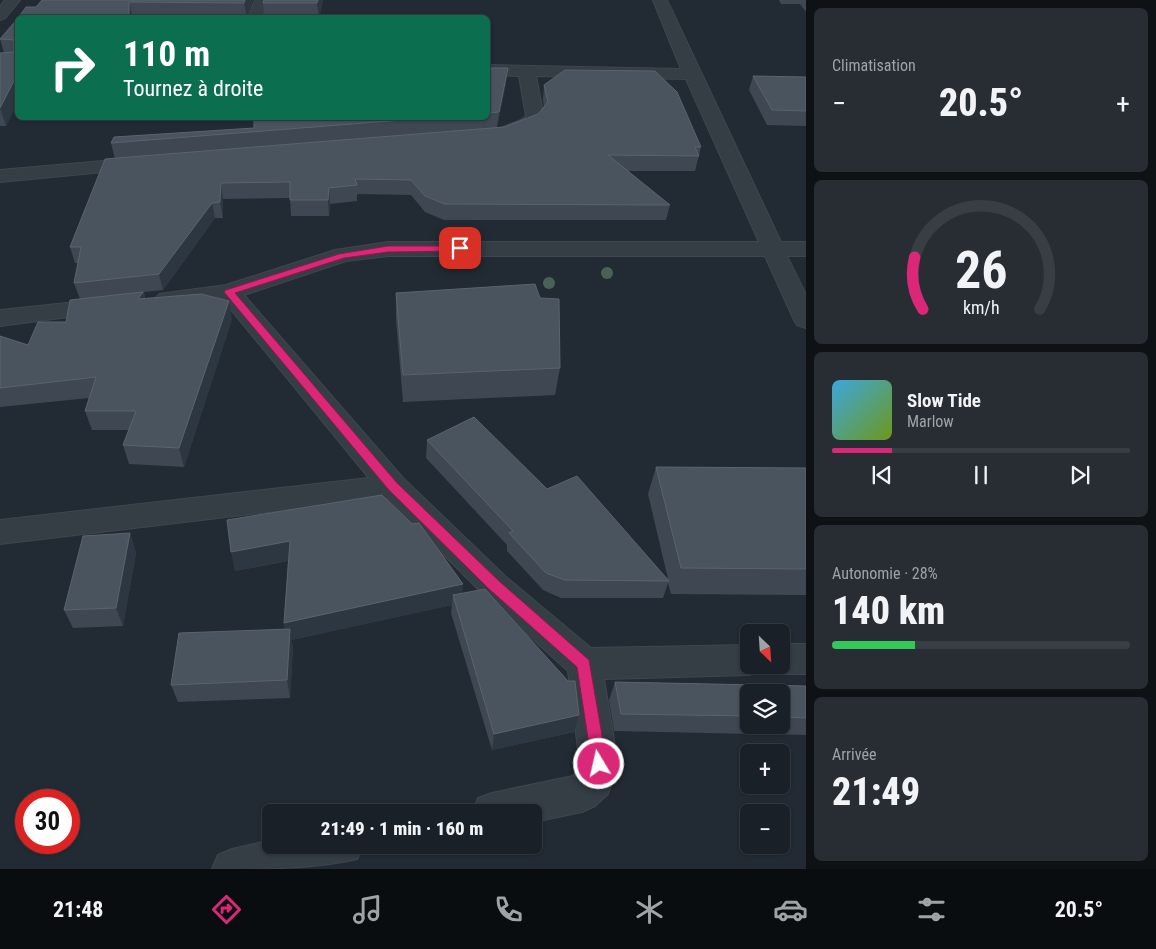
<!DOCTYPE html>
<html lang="fr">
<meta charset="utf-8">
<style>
:root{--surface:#1a2027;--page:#272d33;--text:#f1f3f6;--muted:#9fa3a7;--line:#383e44;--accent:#db2777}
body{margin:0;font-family:"Roboto Condensed",sans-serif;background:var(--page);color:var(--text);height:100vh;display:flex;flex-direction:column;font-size:19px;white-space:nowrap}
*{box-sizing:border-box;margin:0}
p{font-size:16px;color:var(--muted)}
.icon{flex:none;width:28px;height:28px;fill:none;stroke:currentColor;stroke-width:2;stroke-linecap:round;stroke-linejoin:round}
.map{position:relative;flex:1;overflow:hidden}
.panel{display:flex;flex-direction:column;gap:8px;padding:8px;background:#0e1215;width:350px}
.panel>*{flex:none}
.top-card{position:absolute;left:15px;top:15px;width:475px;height:105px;border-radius:8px;box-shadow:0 1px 4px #0004,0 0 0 1px var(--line);background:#0b6e4f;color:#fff;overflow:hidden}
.needle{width:32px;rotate:155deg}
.controls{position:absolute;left:740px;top:624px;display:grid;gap:10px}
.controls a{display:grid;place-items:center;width:50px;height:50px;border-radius:8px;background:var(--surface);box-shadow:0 1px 4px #0004,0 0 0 1px var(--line);font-size:25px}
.speed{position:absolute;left:15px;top:789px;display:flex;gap:10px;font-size:25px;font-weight:700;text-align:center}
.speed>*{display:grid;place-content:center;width:65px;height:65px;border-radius:50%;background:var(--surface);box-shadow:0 1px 4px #0004,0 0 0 1px var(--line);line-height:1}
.speed .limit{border:8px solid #d22;background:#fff;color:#111}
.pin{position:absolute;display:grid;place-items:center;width:42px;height:42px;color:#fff;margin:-21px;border-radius:10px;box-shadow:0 2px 8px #0006}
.me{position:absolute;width:55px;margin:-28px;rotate:351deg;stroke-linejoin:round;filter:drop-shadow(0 0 4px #0008)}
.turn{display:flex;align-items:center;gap:18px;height:105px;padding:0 25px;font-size:22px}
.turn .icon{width:65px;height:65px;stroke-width:2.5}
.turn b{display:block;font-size:35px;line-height:42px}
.big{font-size:38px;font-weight:800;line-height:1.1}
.panel .card{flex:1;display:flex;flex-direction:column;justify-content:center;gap:8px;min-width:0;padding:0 18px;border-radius:8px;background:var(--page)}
.panel .dial{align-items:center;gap:0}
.dial svg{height:130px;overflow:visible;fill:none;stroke:var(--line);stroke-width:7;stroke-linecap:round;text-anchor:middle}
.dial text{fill:var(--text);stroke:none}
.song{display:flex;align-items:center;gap:15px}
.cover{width:60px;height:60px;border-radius:8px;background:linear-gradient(135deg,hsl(200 70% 55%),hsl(80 70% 35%))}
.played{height:5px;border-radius:2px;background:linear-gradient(90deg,var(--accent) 20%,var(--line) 20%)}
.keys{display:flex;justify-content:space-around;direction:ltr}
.heat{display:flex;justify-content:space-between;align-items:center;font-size:28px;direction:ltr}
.charge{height:8px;border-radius:4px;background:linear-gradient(90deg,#34c759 28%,var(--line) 0)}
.trip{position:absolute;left:262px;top:804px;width:280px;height:50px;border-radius:8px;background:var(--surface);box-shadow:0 1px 4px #0004,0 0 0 1px var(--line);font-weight:800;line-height:50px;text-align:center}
.dock{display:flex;height:80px;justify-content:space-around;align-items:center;background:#0a0d10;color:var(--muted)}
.dock .icon{width:35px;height:35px}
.dock .selected{color:var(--accent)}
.dock b{font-size:22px;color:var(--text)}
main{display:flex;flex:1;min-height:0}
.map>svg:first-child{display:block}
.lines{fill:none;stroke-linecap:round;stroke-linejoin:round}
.minor-casing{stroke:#3f464e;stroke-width:2}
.minor{fill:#353d45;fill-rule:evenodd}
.tree{fill:#4a6255}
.wall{fill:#3e4752;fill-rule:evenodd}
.shaded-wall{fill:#2d3741}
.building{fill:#4a545e;stroke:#5a636e}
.route{fill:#db2777;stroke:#8e194d}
</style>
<main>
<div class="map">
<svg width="806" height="869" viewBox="0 0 806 869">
<rect width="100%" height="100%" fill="#222b34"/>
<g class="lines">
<defs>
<path id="minor" d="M5,0H20L5,18L0,20V6Z
M255,0H269L263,18H248Z
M653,0H667L781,242H806V256H787L806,295V328L797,325L794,320L765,256H388L346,261L244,295L403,478L505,576L591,648L749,645V665H764L761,671L749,675L604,679L618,764L608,794L595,806L582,812L534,822V812H473L478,798L492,793L573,776L579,770L580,764L568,671L483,594L387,498L0,544V520L369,478L223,300L167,306L159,304L155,299L159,294L226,285L335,250L388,242H759L686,79L536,76L544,117C535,130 514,141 498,137L496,133C502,123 518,125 526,116L519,76L488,75V65L681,69Z
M138,158L145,160L148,164L145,168L0,182V170Z
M106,299L114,301L118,306L114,311L0,326V310Z
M781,644H806V674H781L769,670L767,665H781Z
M271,840V845H363L357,859C316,869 257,869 212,869L218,855L232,849Z"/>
</defs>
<use href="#minor" class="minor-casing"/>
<use href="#minor" class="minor"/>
</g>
<g class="tree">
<circle cx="607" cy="273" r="6"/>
<circle cx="549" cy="283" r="6"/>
</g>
<path class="wall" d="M42,0H253L247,18H18L36,7Z
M264,0H323L319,18H264L263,3Z
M779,0H806V12L800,4H781Z
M18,18V102L6,126H0V53H4L0,39Z
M488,68L506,83L497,127H504L538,114L544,107L543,100L544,85L701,147L695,171H627L670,205L666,220H444L425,212L411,195L357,194V201L330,204L329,216H291L290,198L223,199V218H215L163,290L144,292L145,299L232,319L184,467L129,464L123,445L129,430H92L85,411L89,398L0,407V336L28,345L66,322L80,299L74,283L78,263H75L70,247L115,159L111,143L254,128V119L241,118H488Z
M753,76L806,77V126L767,125L749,90Z
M396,293L560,368L555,395L403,402L396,320Z
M427,440L547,489L668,579L648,494L656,467L806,468V595L671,594L668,583L663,598H561L543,590L507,551V545L426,458Z
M227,520L462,593L579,715L574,732L492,750L451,613L452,605L291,640L293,647L290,698L178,702L171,685L285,629L284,623L288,561L235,571Z
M130,533L136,553L123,626L73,628L64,610Z
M615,682L806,686V735L614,731L609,700ZM749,692H781V725H749Z"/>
<path class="shaded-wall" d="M245,0H253L247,18L244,3Z
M318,0H323L319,18L317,3Z
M129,2L133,18H129Z
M508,68L506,83L497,127L499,112Z
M16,77L18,83V102L6,126L0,108Z
M221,183L223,199V218L220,202Z
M329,188L330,204L329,216L328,200Z
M212,203L215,218L163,290L159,274Z
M143,292L148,311L138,299Z
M229,301L232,319L184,467L179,448Z
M130,533L136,553L123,626L116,608Z
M290,541L292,560L235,571L231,552Z
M463,584L462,602L453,595L452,605L291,640L293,647L290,698L287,680V641L284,623Z
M579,715L574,732L492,750L494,734Z"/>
<path class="building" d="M42,0H245L244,3L129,2V18H18L26,7H36Z
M264,0H318L317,3H263Z
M18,18V77H16L0,108V53L14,52V40L0,39Z
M488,68H508L499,112L488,113Z
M565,70L655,71L677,92L701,147H695L699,156L608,155L670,205L445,204L425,196L411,180L355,179L357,185L329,188L328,200H290V182L221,183L220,202L212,203L159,274L74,283L81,247H70L105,159L504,127L538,114L548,102L544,85Z
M753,76L806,77V111L772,110Z
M254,118H428L111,143L114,137L254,128Z
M535,284L540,298L559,299L560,368L403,375L396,293Z
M143,292L138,299L201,294L229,301L179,448L123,445L136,411H85L96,377L0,388V336L28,345L38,322H66L70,300Z
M474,417L547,489L577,476L669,581L565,580L546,573L509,533L513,531L427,440Z
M656,467L806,468V569L681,568Z
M382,495L412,524L419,523L463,584L284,623L290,541L231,552L227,520Z
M130,533L116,608L64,610L83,536Z
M485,589L568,681H575L579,715L494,734L453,595Z
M290,629L287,680L171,685L179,633Z
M615,682L806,686V718L781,717V692H749V716L621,714Z"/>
<path class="route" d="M388,246H460L465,248L460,251L388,252L344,258L235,293L397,483L499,581L589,660L607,764L605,770L599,772L594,770L592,764L577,667L489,589L388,489L224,292L226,290L339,254Z"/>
</svg>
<div class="controls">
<a><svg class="needle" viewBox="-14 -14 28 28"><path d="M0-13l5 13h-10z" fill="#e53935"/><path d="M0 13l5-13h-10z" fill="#9fa3a7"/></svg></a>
<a><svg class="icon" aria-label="layers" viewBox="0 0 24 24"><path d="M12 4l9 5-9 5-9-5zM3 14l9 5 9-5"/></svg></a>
<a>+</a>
<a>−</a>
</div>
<div class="speed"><div class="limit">30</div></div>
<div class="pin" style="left:460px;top:248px;background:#d93025"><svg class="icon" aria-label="arrive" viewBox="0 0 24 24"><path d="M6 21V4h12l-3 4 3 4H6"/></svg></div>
<svg class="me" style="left:599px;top:764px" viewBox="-20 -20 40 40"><circle r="17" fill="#db2777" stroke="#fff" stroke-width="3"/><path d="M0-11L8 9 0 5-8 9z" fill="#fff"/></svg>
<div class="trip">21:49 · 1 min · 160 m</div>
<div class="top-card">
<div class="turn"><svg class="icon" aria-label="right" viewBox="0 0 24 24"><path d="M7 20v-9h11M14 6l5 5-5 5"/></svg><div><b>110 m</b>Tournez à droite</div></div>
</div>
</div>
<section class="panel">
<div class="card"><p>Climatisation</p>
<div class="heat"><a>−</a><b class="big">20.5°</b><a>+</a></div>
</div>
<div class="card dial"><svg viewBox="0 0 100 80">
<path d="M14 69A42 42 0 1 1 86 69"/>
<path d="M14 69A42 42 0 0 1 9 37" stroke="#db2777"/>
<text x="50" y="56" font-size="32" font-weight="700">26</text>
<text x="50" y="72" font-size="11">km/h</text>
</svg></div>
<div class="card">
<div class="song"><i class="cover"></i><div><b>Slow Tide</b><p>Marlow</p></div></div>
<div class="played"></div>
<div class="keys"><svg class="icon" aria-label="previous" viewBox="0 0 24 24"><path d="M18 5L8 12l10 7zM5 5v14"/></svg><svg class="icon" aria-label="pause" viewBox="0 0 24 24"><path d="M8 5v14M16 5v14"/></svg><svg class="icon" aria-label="next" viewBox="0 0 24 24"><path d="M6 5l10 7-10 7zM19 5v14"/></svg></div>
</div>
<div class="card"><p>Autonomie · 28%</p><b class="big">140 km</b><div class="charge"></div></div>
<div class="card"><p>Arrivée</p><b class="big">21:49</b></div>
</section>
</main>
<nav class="dock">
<b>21:48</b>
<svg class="icon selected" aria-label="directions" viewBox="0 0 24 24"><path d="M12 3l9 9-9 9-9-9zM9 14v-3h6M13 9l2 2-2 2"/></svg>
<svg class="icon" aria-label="music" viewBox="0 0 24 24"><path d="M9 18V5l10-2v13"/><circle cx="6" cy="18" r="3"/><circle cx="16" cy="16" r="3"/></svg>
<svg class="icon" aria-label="phone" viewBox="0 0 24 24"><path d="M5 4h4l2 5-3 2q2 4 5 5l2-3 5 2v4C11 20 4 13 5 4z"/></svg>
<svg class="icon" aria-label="climate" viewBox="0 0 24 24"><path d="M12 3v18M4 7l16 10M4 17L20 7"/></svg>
<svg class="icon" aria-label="car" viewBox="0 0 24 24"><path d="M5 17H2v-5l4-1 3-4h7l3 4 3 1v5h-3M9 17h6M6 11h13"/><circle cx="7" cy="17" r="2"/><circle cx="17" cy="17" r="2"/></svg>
<svg class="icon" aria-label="filters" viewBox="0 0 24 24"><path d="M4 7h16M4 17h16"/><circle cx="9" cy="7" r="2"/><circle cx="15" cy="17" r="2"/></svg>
<b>20.5°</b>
</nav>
